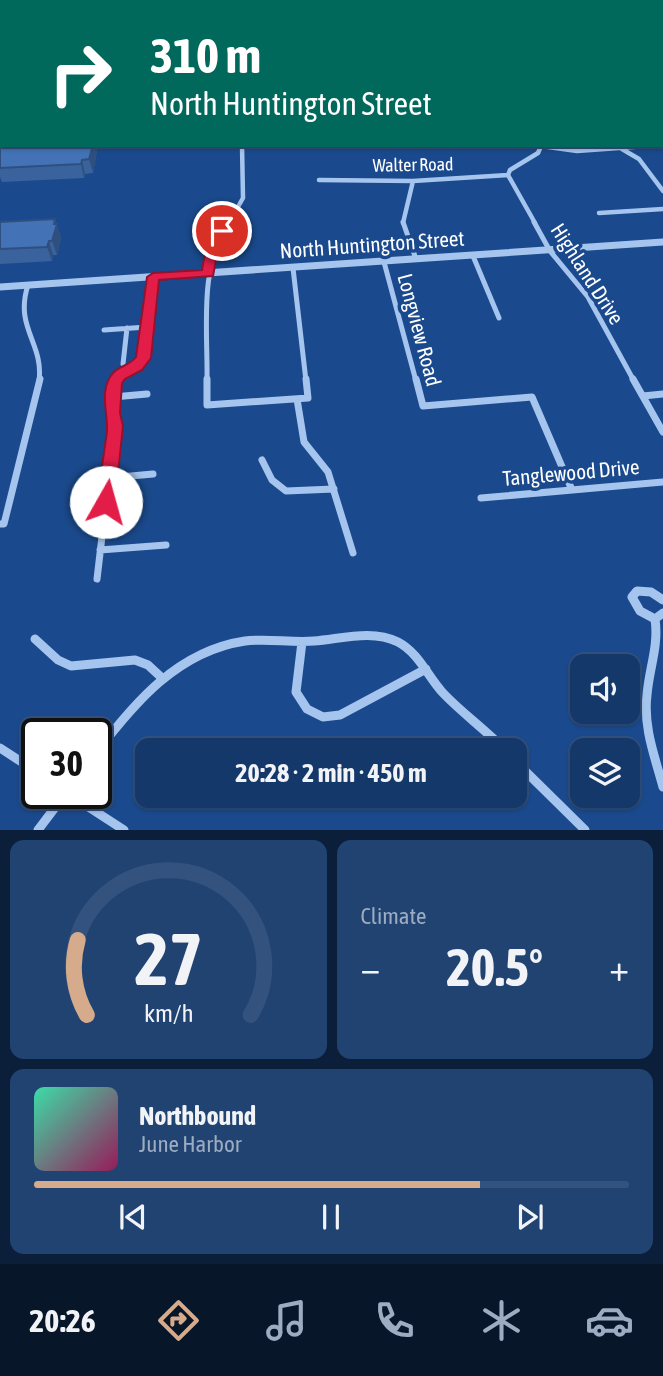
<!DOCTYPE html>
<meta charset="utf-8">
<style>
:root{--surface:#14386a;--page:#214372;--text:#f1f3f6;--muted:#9dacc1;--line:#33527e;--accent:#d6ab8b}
body{margin:0;font-family:"Asap Condensed",sans-serif;background:var(--page);color:var(--text);height:100vh;display:flex;flex-direction:column;font-size:26px;white-space:nowrap}
*{box-sizing:border-box;margin:0}
p{font-size:23px;color:var(--muted)}
.icon{flex:none;width:38px;height:38px;fill:none;stroke:currentColor;stroke-width:2;stroke-linecap:round;stroke-linejoin:round}
.map{position:relative;height:830px;overflow:hidden}
.drawer{display:flex;flex-direction:column;gap:10px;padding:10px;background:#0b1f3a;flex:1}
.drawer>*{flex:none}
.guide{position:absolute;left:0px;top:0px;width:663px;height:147px;box-shadow:0 2px 5px #0004,0 0 0 2px var(--line);background:#00695c;color:#fff;overflow:hidden}
.buttons{position:absolute;left:570px;top:654px;display:grid;gap:14px}
.buttons a{display:grid;place-items:center;width:70px;height:70px;border-radius:14px;background:var(--surface);box-shadow:0 2px 5px #0004,0 0 0 2px var(--line);font-size:35px}
.speed{position:absolute;left:21px;top:718px;display:flex;gap:14px;font-size:35px;font-weight:700;text-align:center}
.speed>*{display:grid;place-content:center;width:91px;height:91px;border-radius:50%;background:var(--surface);box-shadow:0 2px 5px #0004,0 0 0 2px var(--line);line-height:1}
.speed .limit{border:4px solid #111;border-radius:10px;background:#fff;color:#111}
.pin{position:absolute;display:grid;place-items:center;width:60px;height:60px;color:#fff;margin:-30px;border:4px solid #fff;border-radius:50%;box-shadow:0 2px 7px #0007}
.me{position:absolute;width:77px;margin:-38px;rotate:7deg;stroke-linejoin:round;filter:drop-shadow(0 0 5px #0008)}
.turn{display:flex;align-items:center;gap:24px;height:147px;padding:0 35px;font-size:32px}
.turn .icon{width:91px;height:91px;stroke-width:2.5}
.turn b{display:block;font-size:49px;line-height:60px}
.big{font-size:52px;font-weight:700;line-height:1.1}
.drawer .card{flex:1;display:flex;flex-direction:column;justify-content:center;gap:10px;min-width:0;padding:0 24px;border-radius:14px;background:var(--page)}
.drawer .dial{align-items:center;gap:0}
.dial svg{height:182px;overflow:visible;fill:none;stroke:var(--line);stroke-width:7;stroke-linecap:round;text-anchor:middle}
.dial text{fill:var(--text);stroke:none}
.song{display:flex;align-items:center;gap:21px}
.cover{width:84px;height:84px;border-radius:10px;background:linear-gradient(135deg,hsl(160 70% 55%),hsl(330 70% 35%))}
.played{height:7px;border-radius:4px;background:linear-gradient(90deg,var(--accent) 75%,var(--line) 75%)}
.keys{display:flex;justify-content:space-around;direction:ltr}
.heat{display:flex;justify-content:space-between;align-items:center;font-size:38px;direction:ltr}
.drawer .tiles{flex:1;display:grid;gap:10px;grid-template-columns:1fr 1fr}
.card:last-child{grid-column:span 2}
.trip{position:absolute;left:135px;top:738px;width:392px;height:70px;border-radius:14px;background:var(--surface);box-shadow:0 2px 5px #0004,0 0 0 2px var(--line);font-weight:700;line-height:70px;text-align:center}
.menu{display:flex;height:112px;justify-content:space-around;align-items:center;background:#08162a;color:var(--muted)}
.menu .icon{width:49px;height:49px}
.menu .active{color:var(--accent)}
.menu b{font-size:32px;color:var(--text)}
.map>svg:first-child{display:block}
.lines{fill:none;stroke-linecap:round;stroke-linejoin:round}
.minor-far4{stroke:#a6c5ee;stroke-width:3.5}
.minor-far3{stroke:#a6c5ee;stroke-width:4.5}
.minor-far2{stroke:#a6c5ee;stroke-width:5}
.minor-far1{stroke:#a6c5ee;stroke-width:7}
.minor{stroke:#a6c5ee;stroke-width:9}
.tertiary-far2{stroke:#a6c5ee;stroke-width:4.5}
.tertiary-far1{stroke:#a6c5ee;stroke-width:5}
.tertiary{stroke:#a6c5ee;stroke-width:7}
.primary{fill:#edf4ff;fill-rule:evenodd}
.wall{fill:#3a639d}
.shaded-wall{fill:#2f507f}
.building{fill:#4373b6;stroke:#2f507f;stroke-width:2}
.route{fill:#e11d48;stroke:#92132f;stroke-width:2}
.labels{text-anchor:middle;stroke-width:7;stroke-linejoin:round;paint-order:stroke}
.far-street-label{font-size:18px;fill:#fff;stroke:#1a4a8d}
.street-label{font-size:21px;fill:#fff;stroke:#1a4a8d}
</style>
<div class="map">
<svg width="663" height="830" viewBox="0 0 663 830">
<rect width="100%" height="100%" fill="#1a4a8d"/>
<g class="lines">
<path class="minor-far4" d="M496,0L498,2
M551,0L553,2
M606,0L608,2
M294,1L326,0
M31,2L41,0
M90,2L92,0
M0,13L2,10"/>
<path class="minor-far3" d="M541,146L577,151L661,145
M622,149L639,159L663,191
M319,180L413,181L508,175
M599,213L663,209
M229,223L243,198L242,145
M403,223L413,181
M535,223L508,175L510,170L538,153L541,146"/>
<path class="minor-far2" d="M403,222L416,259
M534,222L550,251L588,297L634,381
M473,256L499,318
M384,262L416,381
M293,268L306,381
M28,285C14,328 44,343 39,381
M104,330L147,327
M123,364L127,328
M116,381L144,358L153,277
M207,381C208,328 198,266 230,222"/>
<path class="minor-far1" d="M207,379V405L308,398L306,379
M416,379L423,406L532,397L572,490
M633,379L663,432
M643,396L663,394
M113,397L147,394
M297,399L304,442L328,472L353,553
M262,460L272,480L286,491L334,489
M109,478L153,474
M481,498L663,482
M0,524H4L40,379
M100,550L166,545
M97,579L115,426L113,392L117,379"/>
<path class="minor" d="M655,619C659,646 649,669 647,695C643,727 655,757 663,787
M655,619L640,611L632,597L637,591L651,592L663,600
M655,619L663,613
M35,639L58,660L71,666L135,660L148,665L162,678
M302,642L296,692L307,709L323,717L340,715L426,669
M0,748L37,772
M96,753C135,702 178,651 245,641C268,638 291,643 314,641C341,639 372,629 398,642C419,653 428,677 443,693C463,714 486,730 506,751
M514,760L585,830
M67,793L124,830
M38,830L66,793"/>
<path class="tertiary-far2" d="M29,0L31,2"/>
<path class="tertiary-far1" d="M0,106L2,102"/>
<path class="tertiary" d="M0,287L663,242"/>
<path class="primary" d="M0,89H2V93H0Z
M662,89H663V93H662Z"/>
</g>
<path class="wall" d="M0,145H98L93,173L85,174L84,178L2,182L0,177Z
M55,219L61,238L57,255H53L52,261L0,264V222Z"/>
<path class="shaded-wall" d="M93,145H98L93,173L89,159Z
M82,160L85,174L84,178L81,164Z
M55,219L61,238L57,255L52,241Z
M49,241L53,255L52,261L47,247Z"/>
<path class="building" d="M2,141V145H93L89,159L82,160L81,164L0,168V145Z
M55,219L54,224H57L52,241H49L47,247L0,249V222Z"/>
<path class="route" d="M222,228L228,231L217,255L213,276L159,280L151,358L142,370L125,379L122,383L120,413L123,426L115,502L112,507H100L97,502C100,478 104,454 107,431C108,413 98,388 114,372C120,366 130,365 136,357L147,277L153,273L202,270C204,256 209,234 222,228Z"/>
<g class="labels">
<g class="far-street-label">
<text transform="translate(413 165) rotate(-1)" y="6">Walter Road</text>
</g>
<g class="street-label">
<text transform="translate(372 245) rotate(-4)" y="7">North Huntington Street</text>
<text transform="translate(587 274) rotate(57)" y="7">Highland Drive</text>
<text transform="translate(419 330) rotate(75)" y="7">Longview Road</text>
<text transform="translate(571 473) rotate(-5)" y="7">Tanglewood Drive</text>
</g>
</g>
</svg>
<div class="buttons">
<a><svg class="icon" aria-label="sound" viewBox="0 0 24 24"><path d="M4 9h4l5-4v14l-5-4H4zM17 9q2 3 0 6"/></svg></a>
<a><svg class="icon" aria-label="layers" viewBox="0 0 24 24"><path d="M12 4l9 5-9 5-9-5zM3 14l9 5 9-5"/></svg></a>
</div>
<div class="speed"><div class="limit">30</div></div>
<div class="pin" style="left:222px;top:231px;background:#d93025"><svg class="icon" aria-label="arrive" viewBox="0 0 24 24"><path d="M6 21V4h12l-3 4 3 4H6"/></svg></div>
<svg class="me" style="left:106px;top:502px" viewBox="-20 -20 40 40"><circle r="19" fill="#fff"/><path d="M0-13L10 11 0 6-10 11z" fill="#e11d48"/></svg>
<div class="trip">20:28 · 2 min · 450 m</div>
<div class="guide">
<div class="turn"><svg class="icon" aria-label="right" viewBox="0 0 24 24"><path d="M7 20v-9h11M14 6l5 5-5 5"/></svg><div><b>310 m</b>North Huntington Street</div></div>
</div>
</div>
<section class="drawer">
<div class="tiles">
<div class="card dial"><svg viewBox="0 0 100 80">
<path d="M14 69A42 42 0 1 1 86 69"/>
<path d="M14 69A42 42 0 0 1 10 36" stroke="#d6ab8b"/>
<text x="50" y="56" font-size="32" font-weight="700">27</text>
<text x="50" y="72" font-size="11">km/h</text>
</svg></div>
<div class="card"><p>Climate</p>
<div class="heat"><a>−</a><b class="big">20.5°</b><a>+</a></div>
</div>
<div class="card">
<div class="song"><i class="cover"></i><div><b>Northbound</b><p>June Harbor</p></div></div>
<div class="played"></div>
<div class="keys"><svg class="icon" aria-label="previous" viewBox="0 0 24 24"><path d="M18 5L8 12l10 7zM5 5v14"/></svg><svg class="icon" aria-label="pause" viewBox="0 0 24 24"><path d="M8 5v14M16 5v14"/></svg><svg class="icon" aria-label="next" viewBox="0 0 24 24"><path d="M6 5l10 7-10 7zM19 5v14"/></svg></div>
</div>
</div>
</section>
<nav class="menu">
<b>20:26</b>
<svg class="icon active" aria-label="directions" viewBox="0 0 24 24"><path d="M12 3l9 9-9 9-9-9zM9 14v-3h6M13 9l2 2-2 2"/></svg>
<svg class="icon" aria-label="music" viewBox="0 0 24 24"><path d="M9 18V5l10-2v13"/><circle cx="6" cy="18" r="3"/><circle cx="16" cy="16" r="3"/></svg>
<svg class="icon" aria-label="phone" viewBox="0 0 24 24"><path d="M5 4h4l2 5-3 2q2 4 5 5l2-3 5 2v4C11 20 4 13 5 4z"/></svg>
<svg class="icon" aria-label="climate" viewBox="0 0 24 24"><path d="M12 3v18M4 7l16 10M4 17L20 7"/></svg>
<svg class="icon" aria-label="car" viewBox="0 0 24 24"><path d="M5 17H2v-5l4-1 3-4h7l3 4 3 1v5h-3M9 17h6M6 11h13"/><circle cx="7" cy="17" r="2"/><circle cx="17" cy="17" r="2"/></svg>
</nav>
